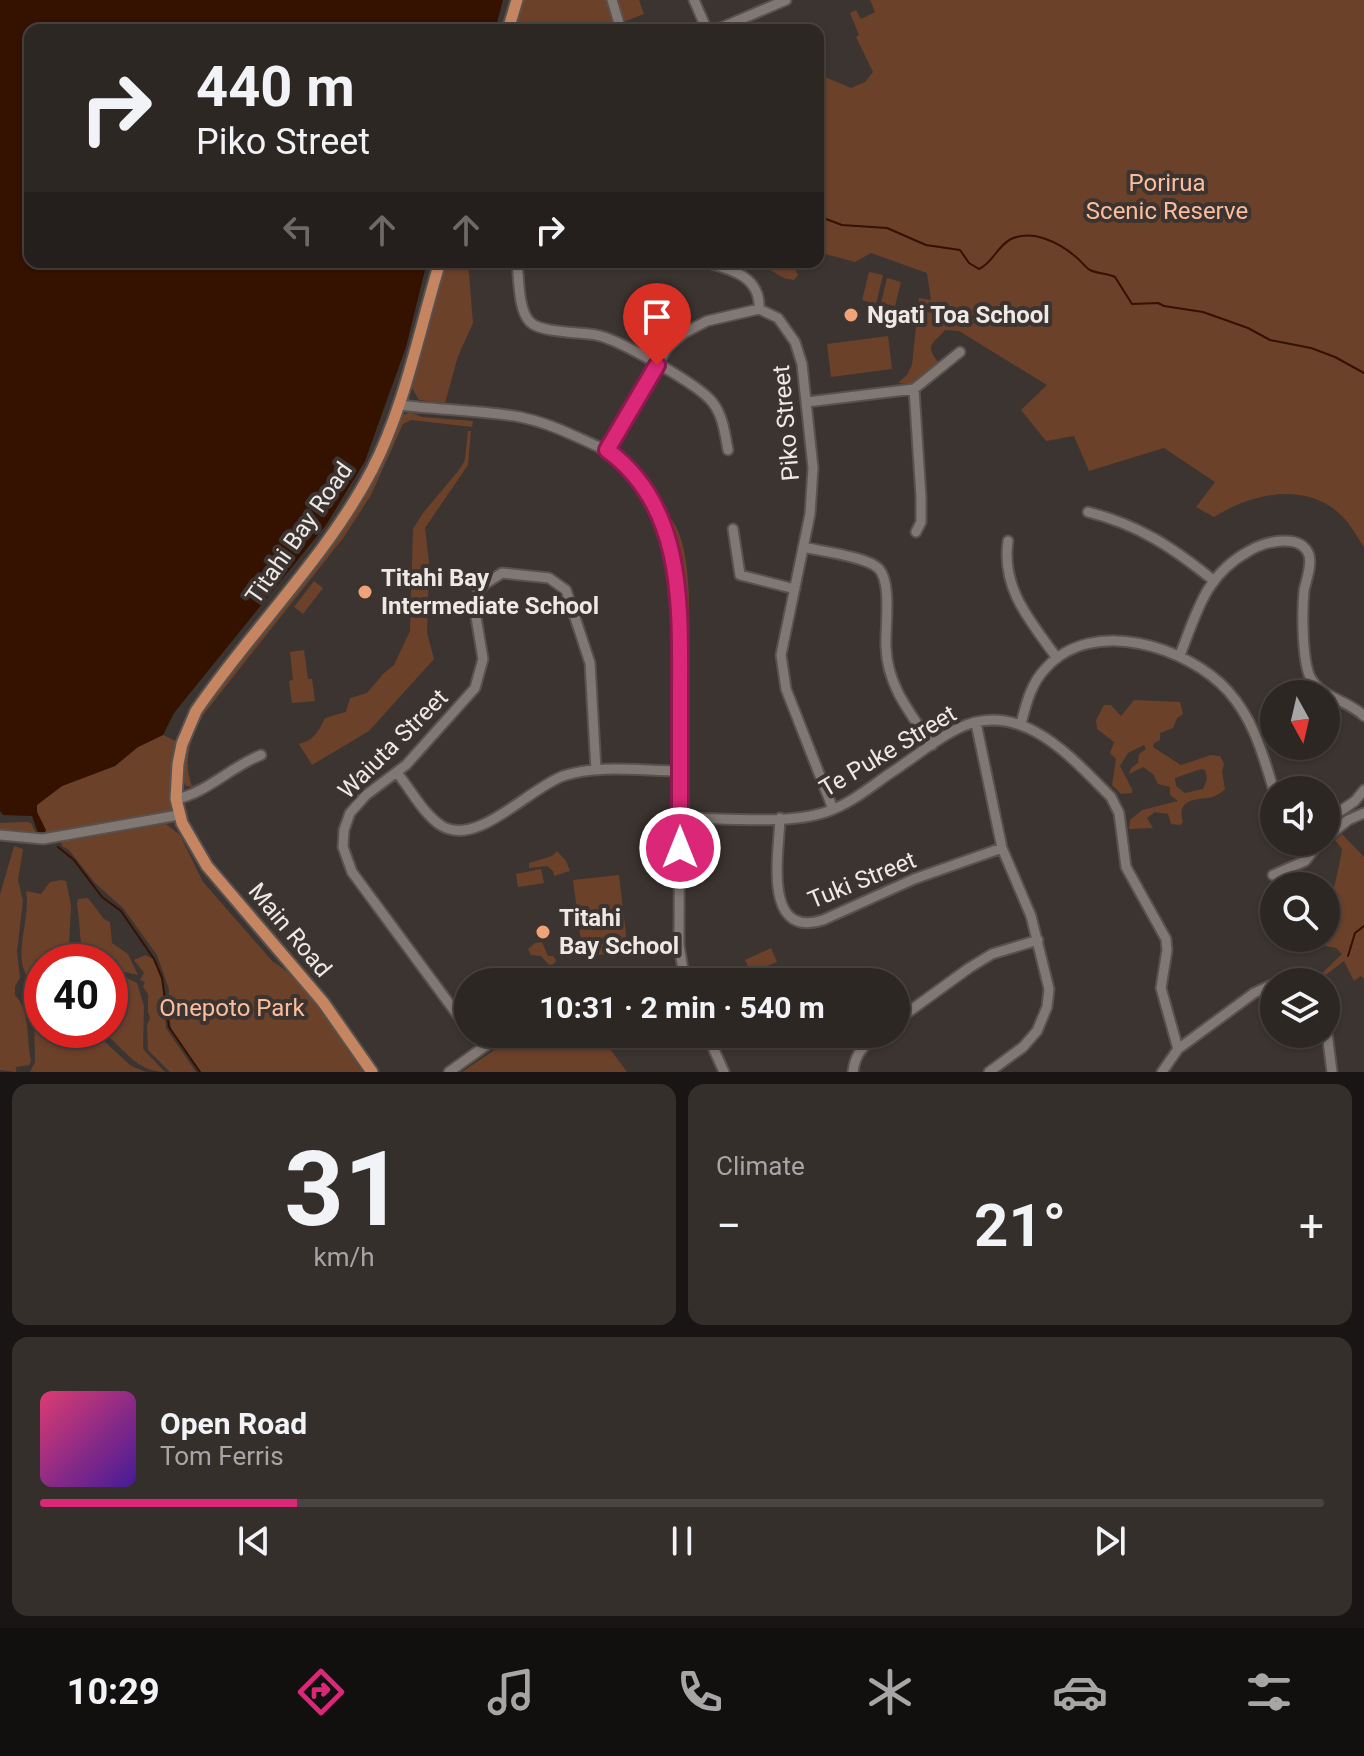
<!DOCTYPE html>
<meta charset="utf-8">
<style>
:root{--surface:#2d2724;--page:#352f2c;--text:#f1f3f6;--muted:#a7a5a6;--line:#484441;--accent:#db2777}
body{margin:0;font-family:Roboto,sans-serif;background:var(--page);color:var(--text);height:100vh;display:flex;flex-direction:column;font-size:30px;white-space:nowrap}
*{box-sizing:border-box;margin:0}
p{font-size:26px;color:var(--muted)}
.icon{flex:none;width:44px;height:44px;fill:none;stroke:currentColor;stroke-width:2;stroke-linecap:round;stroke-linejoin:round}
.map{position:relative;height:1072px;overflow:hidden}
.drawer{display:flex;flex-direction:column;gap:12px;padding:12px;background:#191514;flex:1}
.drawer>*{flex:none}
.banner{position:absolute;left:24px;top:24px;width:800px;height:244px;border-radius:16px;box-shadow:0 2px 6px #0004,0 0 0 2px var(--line);background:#2d2724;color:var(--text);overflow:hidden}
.needle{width:52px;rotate:172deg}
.tools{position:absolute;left:1260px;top:680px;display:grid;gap:16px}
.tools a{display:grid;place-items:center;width:80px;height:80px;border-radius:50%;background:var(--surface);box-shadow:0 2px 6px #0004,0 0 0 2px var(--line);font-size:40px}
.speed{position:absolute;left:24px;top:944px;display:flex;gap:16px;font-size:40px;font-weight:700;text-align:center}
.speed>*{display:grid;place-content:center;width:104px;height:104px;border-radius:50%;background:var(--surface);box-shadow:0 2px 6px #0004,0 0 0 2px var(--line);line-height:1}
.speed .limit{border:12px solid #d22;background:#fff;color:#111}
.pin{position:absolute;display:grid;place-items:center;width:68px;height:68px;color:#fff;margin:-82px -34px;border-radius:50% 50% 50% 0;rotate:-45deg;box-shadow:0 0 8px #0007}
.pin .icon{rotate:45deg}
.me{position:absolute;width:88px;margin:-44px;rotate:0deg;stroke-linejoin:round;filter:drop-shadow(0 0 6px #0008)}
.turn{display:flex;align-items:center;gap:28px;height:168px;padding:0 40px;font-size:36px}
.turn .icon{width:104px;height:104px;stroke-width:2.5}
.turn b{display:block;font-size:56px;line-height:68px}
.lanes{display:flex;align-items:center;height:76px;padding:0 40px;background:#0003;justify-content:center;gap:40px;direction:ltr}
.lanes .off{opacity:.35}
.big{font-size:60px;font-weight:700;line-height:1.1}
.drawer .widget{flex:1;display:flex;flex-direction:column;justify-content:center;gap:12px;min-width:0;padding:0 28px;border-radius:16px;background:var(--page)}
.drawer .dial{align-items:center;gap:0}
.dial b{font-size:104px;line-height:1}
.song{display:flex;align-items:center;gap:24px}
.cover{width:96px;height:96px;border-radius:12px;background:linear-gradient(135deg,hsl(340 70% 55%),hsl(260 70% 35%))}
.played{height:8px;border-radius:4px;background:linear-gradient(90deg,var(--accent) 20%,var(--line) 20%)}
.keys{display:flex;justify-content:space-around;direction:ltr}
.heat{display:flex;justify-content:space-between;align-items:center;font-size:44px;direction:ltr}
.drawer .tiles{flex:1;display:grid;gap:12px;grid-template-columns:1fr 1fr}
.widget:last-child{grid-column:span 2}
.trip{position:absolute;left:454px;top:968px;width:456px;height:80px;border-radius:40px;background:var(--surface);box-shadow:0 2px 6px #0004,0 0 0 2px var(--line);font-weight:700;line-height:80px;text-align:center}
.dock{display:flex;height:128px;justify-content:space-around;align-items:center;background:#12100e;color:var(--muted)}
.dock .icon{width:56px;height:56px}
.dock .current{color:var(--accent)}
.dock b{font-size:36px;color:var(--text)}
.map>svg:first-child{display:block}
.green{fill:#6c412a;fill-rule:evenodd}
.water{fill:#351100}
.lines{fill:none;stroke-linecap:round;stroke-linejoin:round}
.stream{stroke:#351100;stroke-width:2}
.minor-casing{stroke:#58514e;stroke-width:13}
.major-casing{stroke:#58514e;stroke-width:15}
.minor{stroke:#817874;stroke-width:9}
.major{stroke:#c58561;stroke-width:11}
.route-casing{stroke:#8e194d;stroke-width:20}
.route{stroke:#db2777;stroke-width:14}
.poi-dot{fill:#f0a278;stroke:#3c3430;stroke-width:3}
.labels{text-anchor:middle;stroke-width:8;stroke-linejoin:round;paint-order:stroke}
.park-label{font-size:24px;fill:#fbbd9c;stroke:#3c3430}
.poi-label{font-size:24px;font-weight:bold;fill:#eee9e6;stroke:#3c3430;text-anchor:start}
.street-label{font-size:24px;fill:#eee9e6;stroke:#3c3430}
</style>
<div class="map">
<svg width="1364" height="1072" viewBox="0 0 1364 1072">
<rect width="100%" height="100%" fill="#3c3430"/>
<path class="green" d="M523,0H607L616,30H515Z
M615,0H639L644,14L626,21L619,14Z
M870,0H1364V547C1357,537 1351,525 1342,516C1307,481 1252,493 1214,517L1196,507L1215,482L1164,448L1089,471L1074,436L1046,441L1021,410L1047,385L959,331L945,330C935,343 922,344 940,364L912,384L898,383L907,375L912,365L919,298L931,300L927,273L871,253L855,262L818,252V74L851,88L865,82L873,72L856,37L859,35L850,13L856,10L861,19L875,12Z
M446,262H468L473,323L458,356L445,403L419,400L412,388Z
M771,263L795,269L798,275L794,280L784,278L770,270Z
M869,272L883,275L876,304L862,300Z
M887,278L901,282L895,306L881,303Z
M888,336L892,369L831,377L827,344Z
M410,412L422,417L473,421L472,427L411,420L403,424L371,495L344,537L203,715C191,737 182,761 192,786L204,781L193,787L186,786L184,782C184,756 190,733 203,711L344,529L376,474L399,421L401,416Z
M468,431H471L468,465L425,528L429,562L427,633L434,659L369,731L312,765L299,744C313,741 319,731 325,718L346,712L350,698L367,693L383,674L394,665L410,631L413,529L423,513L459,470L465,460Z
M667,514C693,539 689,612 689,648H687L686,591L674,538L678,536L674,537Z
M314,581L323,588L303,614L294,607Z
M304,650L308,679H312L315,701L292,703L289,681L293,680L290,652Z
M1134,700L1180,702L1183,714L1177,718L1173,728L1160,733V740L1154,743L1153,747L1181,765L1211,755L1220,756L1224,764L1222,772L1225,789C1223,791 1216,796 1213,797C1196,800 1176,798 1183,822L1180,825L1171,824L1168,814L1155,812L1147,818L1153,828L1129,829L1130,820L1142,810L1178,801L1170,795V787L1158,784L1153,774L1143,767L1129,774L1131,768L1138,763L1139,754L1146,749L1144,745L1128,753L1120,766L1132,789V793L1121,794L1112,785L1116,759L1110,753L1114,742L1097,729L1096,720L1104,705H1111L1121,716ZM1201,769L1205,770L1207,779L1203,789L1185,793L1176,786L1175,778Z
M163,735L182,744L179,815L43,839L36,805L62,786L115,766L138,747Z
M26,822L31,823L36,833L0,829V823Z
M166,824L180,835L203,882L273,962C301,975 343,1044 363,1072H201L172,1033L169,1015V989L157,955L123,908L95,883L69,850L62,846L61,842Z
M1342,834L1364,857V979L1361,976L1354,981L1344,961L1319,980L1317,978L1342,954L1336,948L1285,938H1326C1326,908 1338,879 1342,849L1335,840Z
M14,846L23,849L18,880L23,901L17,951L20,978L15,986V995C31,1012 26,1039 31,1061L29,1065L16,1067V1072L0,1070V895Z
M557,851L566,861L570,871L554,876L553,871L547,866L529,868V863L552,856Z
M541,869L544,883L518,887L516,874Z
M619,875L628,951L583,957L573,880Z
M61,880L66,881L71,905L69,946L71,951H76L77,962H42V1030H92L131,1066L146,1072H30L35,1062L34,1011C40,995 25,978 22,963C19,939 30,915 26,891L41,894L50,882Z
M88,898L104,919L110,922L112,943L128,954L138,975L125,972H110V962H83C80,942 80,923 77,903L78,899Z
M542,942L548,956H553L556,960L554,964L549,965L541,956L531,955L528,949L535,943Z
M771,948L777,962L751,973L745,960Z
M145,955L155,960L162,981L166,1028L196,1072H170L148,1050L147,1025L150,1018L148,1012V994L143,987L145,982L140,980L144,973L134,960Z
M110,977H125L137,983L144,1006L143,1049L165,1072C135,1072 123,1046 100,1030H110Z
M518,1034H599L627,1072H462Z"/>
<path class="water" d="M0,0H503L495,30H30V262H427L406,347L365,461L326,525L174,713L163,735L138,747L115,766L62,786L37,805V812L46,830L45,832L38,833L32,816L3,815L0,811Z"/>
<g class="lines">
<path class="stream" d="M818,216L842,225L887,228L926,245L960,250L969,263L979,269C993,263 997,246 1011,239C1033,229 1060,243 1076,257C1081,261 1085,267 1090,270C1098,274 1107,273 1115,277L1132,304L1158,303L1164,306L1203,312L1248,328L1270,340L1311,348L1335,357L1364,373
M58,847L74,860L102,897L121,911L154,959L162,978L169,1027L200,1072
M1348,956L1355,933L1364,926"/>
<defs>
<path id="minor" d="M612,0L621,30
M694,0L707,30
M716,30L786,0
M517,262C519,278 518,310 530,322C541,333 580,332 596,335C618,339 700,385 713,403C723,416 725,434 728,450
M705,262C730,269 761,276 759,309
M914,389L921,497V522L916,532
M807,402L914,389L960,352
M399,405C439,410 480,410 520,417C540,421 558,428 577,437C592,444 607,449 620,460C661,493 676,552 680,602L679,945L685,982
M607,450L667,348L684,333L707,321L759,309L778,318L795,342L802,364L813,468L810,514L781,655L786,689L833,809
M1088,512C1139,525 1172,547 1213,580
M733,529L740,575L795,589
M1008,541C1001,589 1031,622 1057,658
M803,547C820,551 869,557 879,569C892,583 885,628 886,647C887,686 911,714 932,745
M1180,655C1197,612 1205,575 1249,551C1264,542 1301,532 1309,555C1312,566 1306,580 1304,591C1302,611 1302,659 1310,677C1321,698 1348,700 1364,716
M976,723L1002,848L1031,916L1049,989L1047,1007L1037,1031L1023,1047L989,1072
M1021,724C1026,704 1031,683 1046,668C1093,616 1188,647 1228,691C1254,720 1263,755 1274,791
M398,774C411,790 424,815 442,826C477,847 528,789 563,776C599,764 642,771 680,771
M176,799C205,794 232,766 261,755
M680,818C722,818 788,825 826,812C850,804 869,788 889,774C911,760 932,742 955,730C1019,696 1070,756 1111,797L1119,813L1126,867L1166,939L1167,950L1161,988L1178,1049
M780,818C779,853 762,939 823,920L914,879L1002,848
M1326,821L1355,801L1364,790
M0,835L43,839L179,815
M1326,838L1348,820L1364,813
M1273,875L1305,861L1320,842
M641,982L683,973
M1282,982H1293
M896,1021L969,968L992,954L1038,940
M1326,1025L1332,1072
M468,1029L352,872L343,847L344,830L350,813L366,795L406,765L475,688L483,659L474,605L479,591L485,584L502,573L549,578L566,590L590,663L596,770
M707,1034L724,1072
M449,1072L502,1034
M853,1072C855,1053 864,1045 879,1034
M1162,1072L1178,1049L1254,993L1274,984"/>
<path id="major" d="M508,30L517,0
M372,1072L323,1002L207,866L182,823L176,799L178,764L182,744L196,711C252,629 326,558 372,470C405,406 419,331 440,262"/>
</defs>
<use href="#minor" class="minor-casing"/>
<use href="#major" class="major-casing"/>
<use href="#minor" class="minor"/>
<use href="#major" class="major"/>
</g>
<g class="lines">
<defs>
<path id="route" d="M657,365L607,450C686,507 680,609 680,696C680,747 680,798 680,848"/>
</defs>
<use href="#route" class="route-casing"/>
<use href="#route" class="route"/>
</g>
<g class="poi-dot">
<circle cx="851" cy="315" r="8"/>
<circle cx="365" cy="592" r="8"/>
<circle cx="543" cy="932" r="8"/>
</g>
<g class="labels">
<g class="park-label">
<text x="1167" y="191">Porirua<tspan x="1167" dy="28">Scenic Reserve</tspan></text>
<text x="232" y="1016">Onepoto Park</text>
</g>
<g class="poi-label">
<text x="867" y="323">Ngati Toa School</text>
<text x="381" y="586">Titahi Bay<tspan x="381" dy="28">Intermediate School</tspan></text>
<text x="559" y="926">Titahi<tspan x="559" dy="28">Bay School</tspan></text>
</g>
<g class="street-label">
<text transform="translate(786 423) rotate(-95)" y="8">Piko Street</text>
<text transform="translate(299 533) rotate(-55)" y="8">Titahi Bay Road</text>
<text transform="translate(393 744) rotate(-45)" y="8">Waiuta Street</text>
<text transform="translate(888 751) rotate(-31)" y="8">Te Puke Street</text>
<text transform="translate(862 880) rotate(-22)" y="8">Tuki Street</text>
<text transform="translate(290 930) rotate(50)" y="8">Main Road</text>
</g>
</g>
</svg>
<div class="tools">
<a><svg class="needle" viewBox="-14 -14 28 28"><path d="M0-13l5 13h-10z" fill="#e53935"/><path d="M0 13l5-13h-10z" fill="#a7a5a6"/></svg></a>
<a><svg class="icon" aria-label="sound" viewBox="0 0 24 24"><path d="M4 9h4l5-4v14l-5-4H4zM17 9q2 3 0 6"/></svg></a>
<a><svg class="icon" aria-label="search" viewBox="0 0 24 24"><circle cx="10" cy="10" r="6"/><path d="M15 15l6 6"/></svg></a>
<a><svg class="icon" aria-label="layers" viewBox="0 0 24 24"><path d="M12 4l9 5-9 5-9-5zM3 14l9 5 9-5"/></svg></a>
</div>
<div class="speed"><div class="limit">40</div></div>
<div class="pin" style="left:657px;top:365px;background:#d93025"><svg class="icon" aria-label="arrive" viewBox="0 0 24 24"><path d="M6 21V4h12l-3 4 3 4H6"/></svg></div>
<svg class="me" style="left:680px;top:848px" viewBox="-20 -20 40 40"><circle r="17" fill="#db2777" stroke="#fff" stroke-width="3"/><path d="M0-11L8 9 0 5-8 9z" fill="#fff"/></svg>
<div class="trip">10:31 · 2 min · 540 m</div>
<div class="banner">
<div class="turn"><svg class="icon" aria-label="right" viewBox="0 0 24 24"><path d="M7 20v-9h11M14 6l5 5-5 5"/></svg><div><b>440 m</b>Piko Street</div></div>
<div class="lanes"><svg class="icon off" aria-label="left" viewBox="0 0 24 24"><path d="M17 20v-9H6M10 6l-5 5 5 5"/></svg><svg class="icon off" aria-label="ahead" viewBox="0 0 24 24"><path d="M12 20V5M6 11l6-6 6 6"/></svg><svg class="icon off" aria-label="ahead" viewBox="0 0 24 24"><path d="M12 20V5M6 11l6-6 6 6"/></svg><svg class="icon" aria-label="right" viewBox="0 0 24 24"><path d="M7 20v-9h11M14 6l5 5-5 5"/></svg></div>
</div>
</div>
<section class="drawer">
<div class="tiles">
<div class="widget dial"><b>31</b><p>km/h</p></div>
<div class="widget"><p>Climate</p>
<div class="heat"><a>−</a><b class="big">21°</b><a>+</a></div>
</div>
<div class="widget">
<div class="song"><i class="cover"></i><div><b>Open Road</b><p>Tom Ferris</p></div></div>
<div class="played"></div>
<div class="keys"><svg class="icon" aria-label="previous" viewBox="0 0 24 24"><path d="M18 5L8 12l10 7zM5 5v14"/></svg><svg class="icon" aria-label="pause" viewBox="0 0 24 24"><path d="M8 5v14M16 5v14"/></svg><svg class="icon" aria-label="next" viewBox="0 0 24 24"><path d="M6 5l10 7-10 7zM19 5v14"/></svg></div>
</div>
</div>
</section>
<nav class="dock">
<b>10:29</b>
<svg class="icon current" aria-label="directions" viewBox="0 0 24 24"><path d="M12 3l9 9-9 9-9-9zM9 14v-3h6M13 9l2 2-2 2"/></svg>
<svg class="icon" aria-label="music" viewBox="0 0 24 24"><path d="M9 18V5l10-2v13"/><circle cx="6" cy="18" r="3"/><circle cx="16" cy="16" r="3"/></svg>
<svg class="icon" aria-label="phone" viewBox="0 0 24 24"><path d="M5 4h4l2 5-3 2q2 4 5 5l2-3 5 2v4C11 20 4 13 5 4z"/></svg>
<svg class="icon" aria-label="climate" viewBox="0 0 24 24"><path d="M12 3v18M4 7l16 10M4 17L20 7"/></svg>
<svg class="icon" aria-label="car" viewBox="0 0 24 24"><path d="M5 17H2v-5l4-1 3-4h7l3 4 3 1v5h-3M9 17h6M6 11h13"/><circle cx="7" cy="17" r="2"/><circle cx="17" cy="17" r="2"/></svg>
<svg class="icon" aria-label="filters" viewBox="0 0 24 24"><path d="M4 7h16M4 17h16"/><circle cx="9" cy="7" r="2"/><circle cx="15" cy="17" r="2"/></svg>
</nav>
